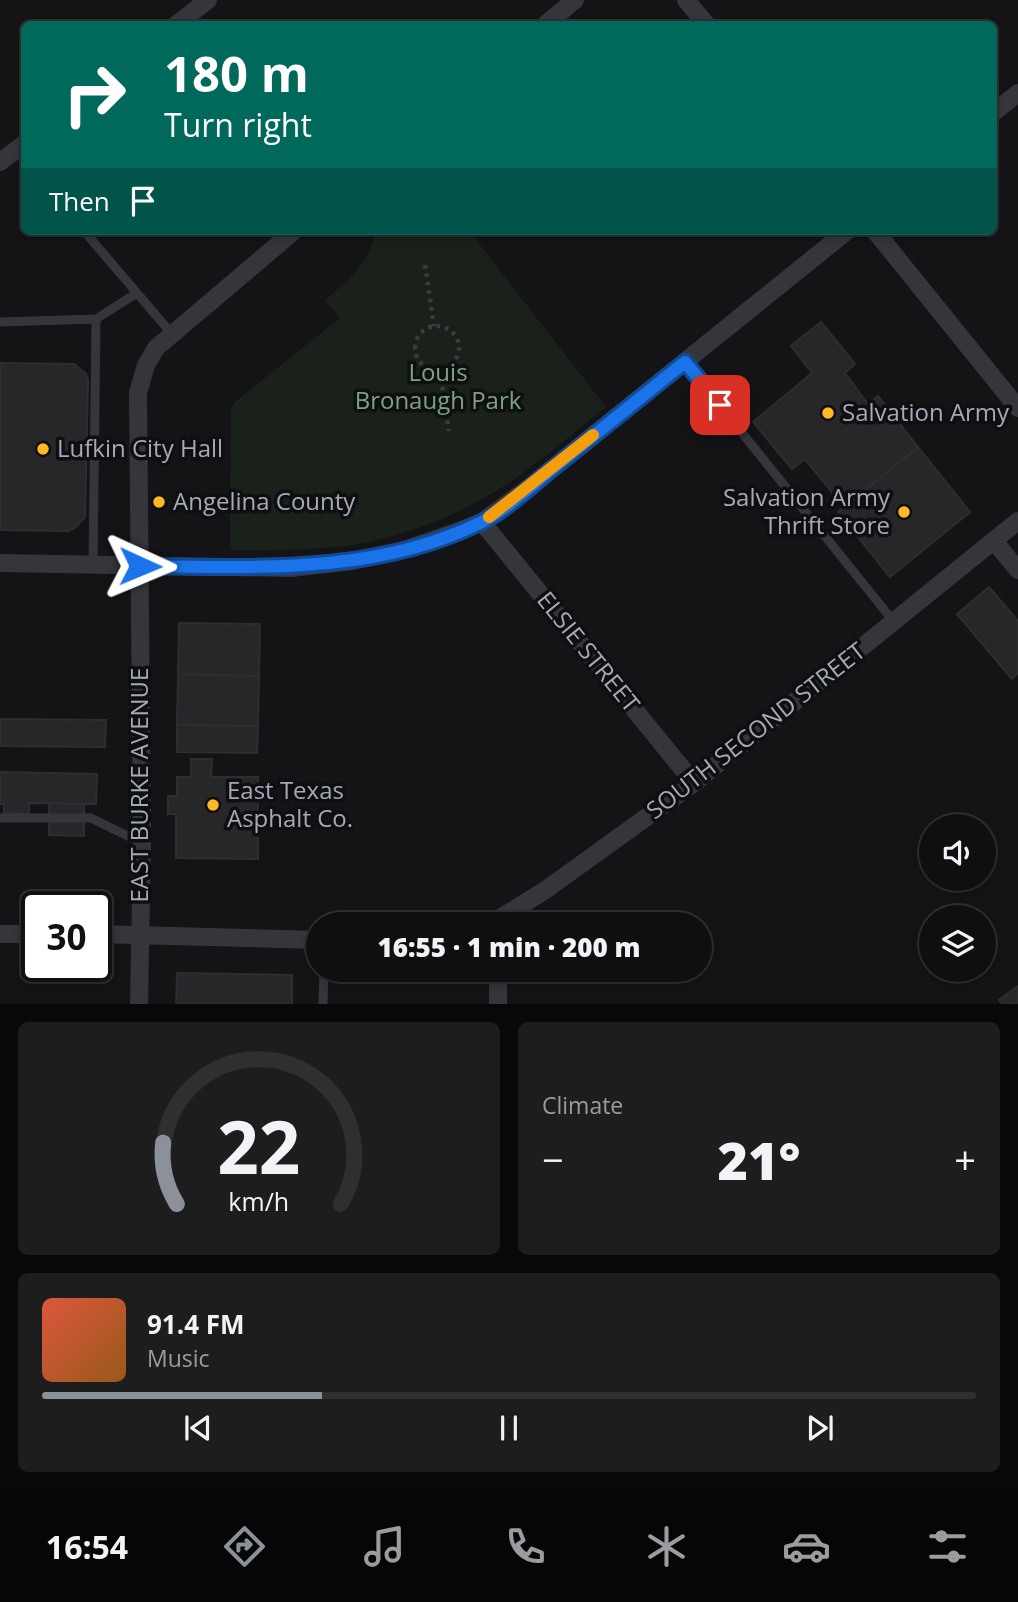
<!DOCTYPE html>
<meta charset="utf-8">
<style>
:root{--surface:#0f0f10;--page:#1d1d1e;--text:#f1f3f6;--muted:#9b9c9f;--line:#2f2f30;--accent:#8c9099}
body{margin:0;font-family:"Open Sans",sans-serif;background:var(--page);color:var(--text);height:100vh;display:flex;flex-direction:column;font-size:26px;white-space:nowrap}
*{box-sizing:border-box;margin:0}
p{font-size:23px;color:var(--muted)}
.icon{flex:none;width:38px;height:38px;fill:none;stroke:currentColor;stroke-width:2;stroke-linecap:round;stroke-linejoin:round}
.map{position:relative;height:1004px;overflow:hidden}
.details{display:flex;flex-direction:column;gap:18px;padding:18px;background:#080809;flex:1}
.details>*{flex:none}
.banner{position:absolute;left:21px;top:21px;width:976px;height:214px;border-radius:10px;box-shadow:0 4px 10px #0003,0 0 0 2px var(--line);background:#00695c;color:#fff;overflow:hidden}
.buttons{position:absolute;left:919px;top:814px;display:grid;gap:14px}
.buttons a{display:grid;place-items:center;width:77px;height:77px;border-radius:50%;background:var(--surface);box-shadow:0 4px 10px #0003,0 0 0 2px var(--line);font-size:35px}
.speed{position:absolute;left:21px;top:891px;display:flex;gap:14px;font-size:35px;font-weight:700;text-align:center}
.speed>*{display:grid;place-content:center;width:91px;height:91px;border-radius:50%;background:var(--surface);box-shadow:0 4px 10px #0003,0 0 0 2px var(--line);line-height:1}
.speed .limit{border:4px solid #111;border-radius:10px;background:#fff;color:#111}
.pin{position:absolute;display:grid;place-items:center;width:60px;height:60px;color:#fff;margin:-30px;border-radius:14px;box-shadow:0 4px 10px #0006}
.me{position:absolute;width:77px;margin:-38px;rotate:91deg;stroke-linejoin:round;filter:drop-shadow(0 0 5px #0008)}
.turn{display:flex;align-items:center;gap:24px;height:147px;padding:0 28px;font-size:32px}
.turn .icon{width:91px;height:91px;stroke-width:2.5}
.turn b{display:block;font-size:49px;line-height:60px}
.then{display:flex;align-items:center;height:66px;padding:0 28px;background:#0003;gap:14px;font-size:26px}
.big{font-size:52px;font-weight:800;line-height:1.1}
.details .tile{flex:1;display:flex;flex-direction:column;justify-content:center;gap:10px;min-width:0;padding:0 24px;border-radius:10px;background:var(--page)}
.details .dial{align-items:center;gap:0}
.dial svg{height:182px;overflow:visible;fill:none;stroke:var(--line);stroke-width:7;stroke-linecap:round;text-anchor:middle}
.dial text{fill:var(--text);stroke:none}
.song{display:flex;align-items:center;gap:21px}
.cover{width:84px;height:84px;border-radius:10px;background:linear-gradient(135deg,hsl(10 70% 55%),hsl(30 70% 35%))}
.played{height:7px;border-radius:4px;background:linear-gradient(90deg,var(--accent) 30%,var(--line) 30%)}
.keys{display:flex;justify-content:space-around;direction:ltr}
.heat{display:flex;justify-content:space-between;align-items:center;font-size:38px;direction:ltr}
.details .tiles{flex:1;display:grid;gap:18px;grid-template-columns:1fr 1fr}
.tile:last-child{grid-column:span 2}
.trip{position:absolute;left:306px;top:912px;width:406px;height:70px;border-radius:35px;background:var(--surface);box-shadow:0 4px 10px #0003,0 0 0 2px var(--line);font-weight:800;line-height:70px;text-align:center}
.tabs{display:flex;height:112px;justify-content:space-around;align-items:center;background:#060606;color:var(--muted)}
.tabs .icon{width:49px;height:49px}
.tabs .current{color:var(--accent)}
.tabs b{font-size:32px;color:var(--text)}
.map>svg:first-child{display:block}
.green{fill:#1a211b}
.building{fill:#27272a;stroke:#2e2e32;stroke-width:2}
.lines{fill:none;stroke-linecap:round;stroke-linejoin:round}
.path{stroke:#3b3d43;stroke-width:4.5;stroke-dasharray:3.5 5;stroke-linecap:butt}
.lane{stroke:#35363b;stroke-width:9}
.street{stroke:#35363b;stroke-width:18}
.route-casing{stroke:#114b97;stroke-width:18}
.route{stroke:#1a73e8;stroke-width:12}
.slow{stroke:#f59e0b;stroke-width:12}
.poi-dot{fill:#ffba23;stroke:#0f0f11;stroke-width:2.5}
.labels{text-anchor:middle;stroke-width:7;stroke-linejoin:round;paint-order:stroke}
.park-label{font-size:24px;fill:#7aa47e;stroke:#0f0f11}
.poi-label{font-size:24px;fill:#a5aab8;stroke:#0f0f11;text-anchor:start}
.street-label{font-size:24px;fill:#a5aab8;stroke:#0f0f11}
</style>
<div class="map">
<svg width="1018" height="1004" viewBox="0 0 1018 1004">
<rect width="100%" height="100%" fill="#141416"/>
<path class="green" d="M375,231H469L606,407C570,435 535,467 496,491C455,516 405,536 358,544C316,551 272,550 230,550L231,408L235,402L340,318L325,301C347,280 371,263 375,231Z"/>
<path class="building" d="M821,322L855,364L845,373L868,404L878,396L918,447L844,507L805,459L792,469L753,422L812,373L791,346Z
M0,363L74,364L86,374L88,380L85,517L75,528L68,531L0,530Z
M918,447L970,512L890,577L838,512Z
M989,587L1018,621V673L1012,679L957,614Z
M179,623L260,624L259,676L178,674Z
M178,674L259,676L258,726L177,725Z
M0,719L106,720L105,747L0,746Z
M177,725L258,726L257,753L177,752Z
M191,759H212L211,777H258V859L176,858V814H168V796H177V777H191Z
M0,772L97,774L96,804L29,803V814L4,813V804H0Z
M49,803L84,804V836L49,835Z
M177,973L292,975V1004H176Z
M1018,986V1004H1002L999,1000Z"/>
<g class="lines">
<path class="path" d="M425,265L434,326
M415 348a22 22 0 1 1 44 0a22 22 0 1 1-44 0Z
M440,370L449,431"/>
<path class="lane" d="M84,231L172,334
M0,322L96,319L137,293
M685,362L894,622
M93,565L96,319
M0,818H91L142,843
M323,1004L324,970"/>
<path class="street" d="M686,0L706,24
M177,24L208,0
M546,24L575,0
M994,112L1018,93
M0,162L24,144
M875,231L1018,408
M482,522L694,783
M994,541L1018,570
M0,563L291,568L352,561L404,550L459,531L482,522L523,492L847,231
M483,924L497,920L544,891L694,783L1018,521
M0,934H37
M96,934L318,940
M139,1004L142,843L138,393L146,365L156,348L294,231
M498,1004V970"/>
</g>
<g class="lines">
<defs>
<path id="route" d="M140,566C255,567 373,575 480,523C506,510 530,487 552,469C597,433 641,397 685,362L720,405"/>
</defs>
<use href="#route" class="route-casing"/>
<use href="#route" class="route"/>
<path class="slow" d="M489,517L593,435"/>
</g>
<g class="poi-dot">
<circle cx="828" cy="413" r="7"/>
<circle cx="43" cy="449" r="7"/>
<circle cx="159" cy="502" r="7"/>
<circle cx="904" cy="512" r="7"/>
<circle cx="213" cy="805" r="7"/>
</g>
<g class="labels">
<g class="park-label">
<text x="438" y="381">Louis<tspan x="438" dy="28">Bronaugh Park</tspan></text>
</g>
<g class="poi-label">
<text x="842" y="421">Salvation Army</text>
<text x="57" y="457">Lufkin City Hall</text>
<text x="890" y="506" text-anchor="end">Salvation Army<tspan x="890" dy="28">Thrift Store</tspan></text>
<text x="173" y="510">Angelina County</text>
<text x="227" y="799">East Texas<tspan x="227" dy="28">Asphalt Co.</tspan></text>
</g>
<g class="street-label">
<text transform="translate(588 652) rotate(51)" y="8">ELSIE STREET</text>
<text transform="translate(756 731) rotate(-38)" y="8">SOUTH SECOND STREET</text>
<text transform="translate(140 785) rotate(-90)" y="8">EAST BURKE AVENUE</text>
</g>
</g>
</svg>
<div class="buttons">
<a><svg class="icon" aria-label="sound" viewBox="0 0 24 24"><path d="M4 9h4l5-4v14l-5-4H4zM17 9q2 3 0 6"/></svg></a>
<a><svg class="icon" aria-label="layers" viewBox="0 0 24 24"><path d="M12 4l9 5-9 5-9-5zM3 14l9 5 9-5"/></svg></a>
</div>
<div class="speed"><div class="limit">30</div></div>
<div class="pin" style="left:720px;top:405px;background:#d93025"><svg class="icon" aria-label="arrive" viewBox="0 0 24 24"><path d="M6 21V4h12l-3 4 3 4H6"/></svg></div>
<svg class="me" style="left:140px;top:566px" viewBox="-20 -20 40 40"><path d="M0-17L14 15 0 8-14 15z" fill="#1a73e8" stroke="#fff" stroke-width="4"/></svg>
<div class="trip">16:55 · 1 min · 200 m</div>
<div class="banner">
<div class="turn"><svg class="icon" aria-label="right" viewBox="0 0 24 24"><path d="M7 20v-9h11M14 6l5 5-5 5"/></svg><div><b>180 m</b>Turn right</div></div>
<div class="then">Then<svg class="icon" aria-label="arrive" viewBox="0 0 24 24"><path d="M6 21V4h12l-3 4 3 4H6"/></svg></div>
</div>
</div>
<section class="details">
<div class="tiles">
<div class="tile dial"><svg viewBox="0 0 100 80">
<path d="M14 69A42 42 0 1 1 86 69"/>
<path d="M14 69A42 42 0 0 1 8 42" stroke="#8c9099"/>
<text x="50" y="56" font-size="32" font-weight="700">22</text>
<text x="50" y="72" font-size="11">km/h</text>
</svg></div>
<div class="tile"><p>Climate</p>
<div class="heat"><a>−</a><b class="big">21°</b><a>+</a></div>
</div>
<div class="tile">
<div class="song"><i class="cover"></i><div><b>91.4 FM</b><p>Music</p></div></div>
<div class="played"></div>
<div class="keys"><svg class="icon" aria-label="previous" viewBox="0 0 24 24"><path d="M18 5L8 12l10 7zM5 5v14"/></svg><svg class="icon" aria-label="pause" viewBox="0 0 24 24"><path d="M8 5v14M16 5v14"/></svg><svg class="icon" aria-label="next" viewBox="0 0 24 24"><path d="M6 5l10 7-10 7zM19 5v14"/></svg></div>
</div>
</div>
</section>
<nav class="tabs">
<b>16:54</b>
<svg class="icon current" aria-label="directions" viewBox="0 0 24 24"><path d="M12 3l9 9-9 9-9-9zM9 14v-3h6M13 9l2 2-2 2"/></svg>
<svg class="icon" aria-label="music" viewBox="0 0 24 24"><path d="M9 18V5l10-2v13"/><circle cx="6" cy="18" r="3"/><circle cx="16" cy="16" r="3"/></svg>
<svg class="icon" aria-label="phone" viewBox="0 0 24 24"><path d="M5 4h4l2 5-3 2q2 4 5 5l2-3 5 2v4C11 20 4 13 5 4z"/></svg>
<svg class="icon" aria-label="climate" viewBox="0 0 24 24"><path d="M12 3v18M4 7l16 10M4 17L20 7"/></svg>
<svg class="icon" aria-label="car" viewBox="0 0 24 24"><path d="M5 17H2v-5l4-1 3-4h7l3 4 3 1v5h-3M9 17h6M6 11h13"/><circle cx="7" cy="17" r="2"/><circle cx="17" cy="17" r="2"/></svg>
<svg class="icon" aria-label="filters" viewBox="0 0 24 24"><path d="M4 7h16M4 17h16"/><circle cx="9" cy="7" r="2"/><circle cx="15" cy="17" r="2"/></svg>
</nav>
